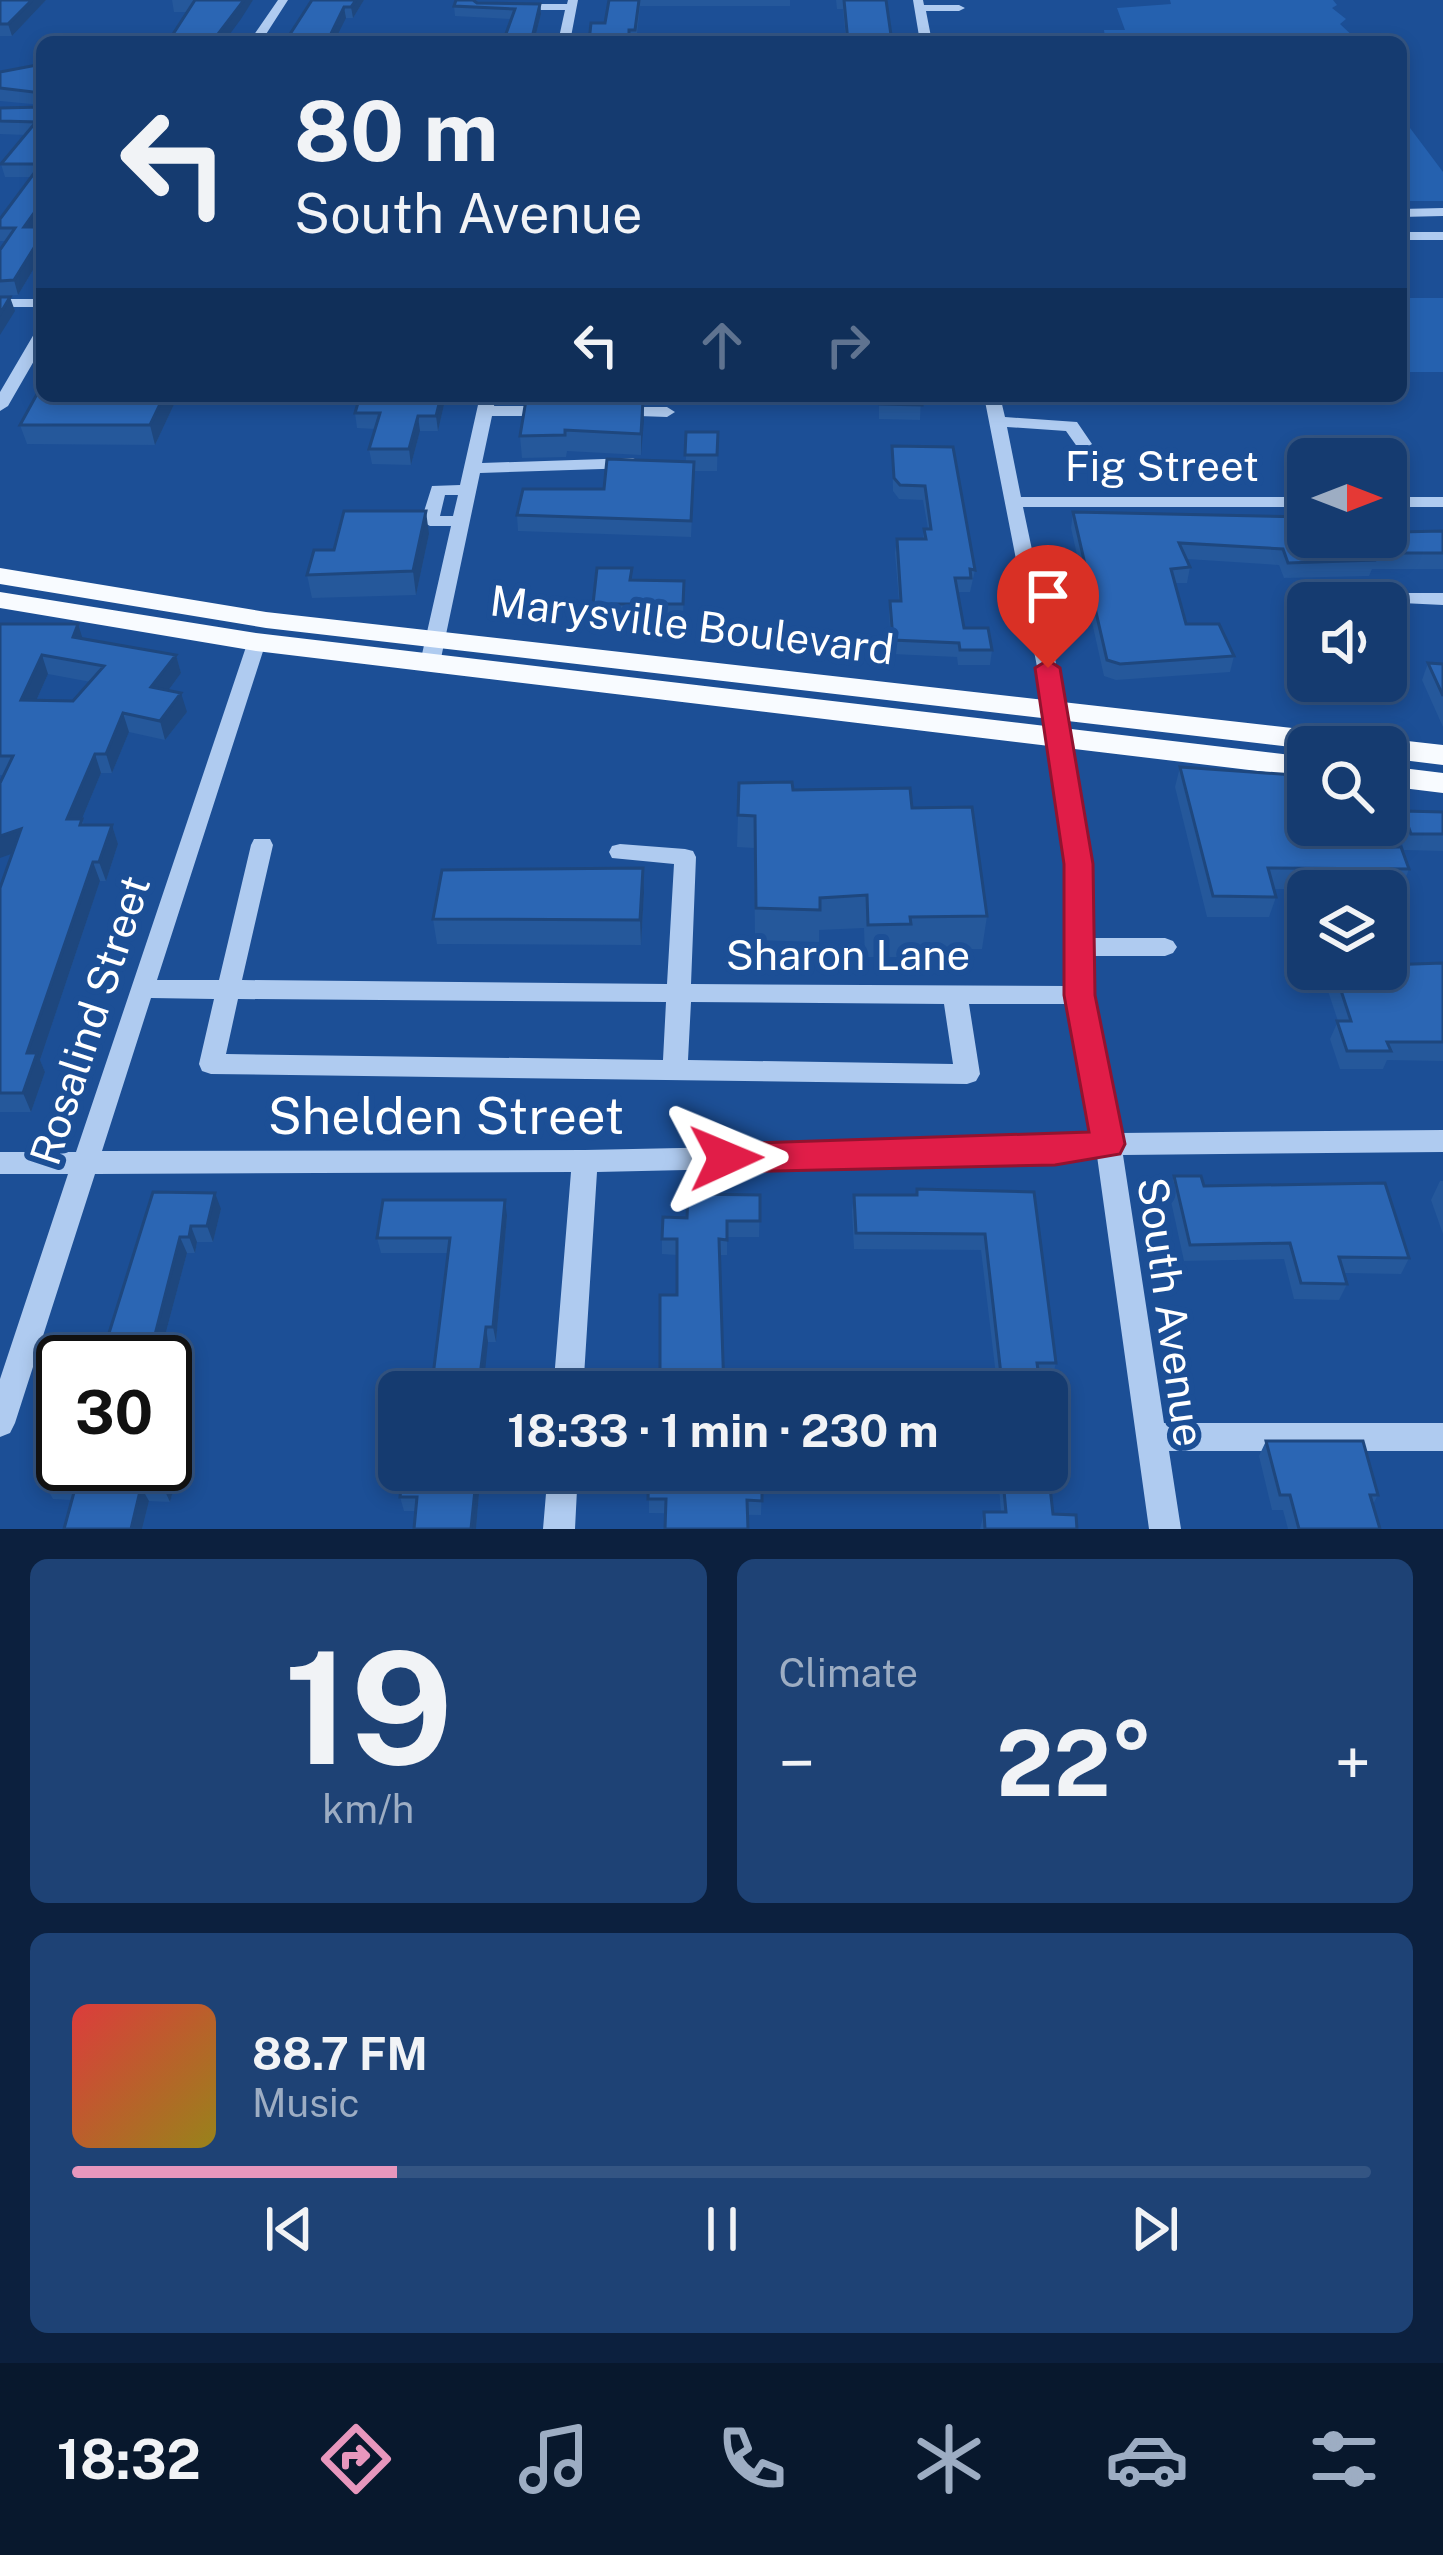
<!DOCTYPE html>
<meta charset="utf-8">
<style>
:root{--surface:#153b70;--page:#1e4275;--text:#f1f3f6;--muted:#9dadc3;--line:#345583;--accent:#e797bd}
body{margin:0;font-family:"Public Sans",sans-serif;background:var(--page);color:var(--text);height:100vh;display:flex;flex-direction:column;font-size:45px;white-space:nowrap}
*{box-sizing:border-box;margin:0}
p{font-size:39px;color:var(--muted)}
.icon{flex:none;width:66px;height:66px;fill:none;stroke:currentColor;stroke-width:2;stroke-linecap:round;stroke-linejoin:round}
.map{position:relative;height:1529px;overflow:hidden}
.details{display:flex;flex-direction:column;gap:30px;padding:30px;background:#0c203e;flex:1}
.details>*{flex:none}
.banner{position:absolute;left:36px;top:36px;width:1371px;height:366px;border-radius:18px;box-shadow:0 6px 18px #0003,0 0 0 3px var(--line);background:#153b70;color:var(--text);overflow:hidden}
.needle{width:78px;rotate:90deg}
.buttons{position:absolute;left:1287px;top:438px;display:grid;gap:24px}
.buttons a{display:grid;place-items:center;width:120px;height:120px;border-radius:18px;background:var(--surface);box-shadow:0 6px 18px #0003,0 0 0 3px var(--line);font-size:60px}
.speed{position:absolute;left:36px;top:1335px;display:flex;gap:24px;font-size:60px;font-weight:700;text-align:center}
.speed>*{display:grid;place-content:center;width:156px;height:156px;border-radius:50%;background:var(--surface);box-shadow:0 6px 18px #0003,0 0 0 3px var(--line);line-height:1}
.speed .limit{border:6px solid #111;border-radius:18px;background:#fff;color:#111}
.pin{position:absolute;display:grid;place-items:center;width:102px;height:102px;color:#fff;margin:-123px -51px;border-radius:50% 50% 50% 0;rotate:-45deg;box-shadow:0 0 12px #0007}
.pin .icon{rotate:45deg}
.me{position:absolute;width:132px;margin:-66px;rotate:89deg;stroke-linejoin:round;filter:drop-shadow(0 0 9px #0008)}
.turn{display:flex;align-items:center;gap:42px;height:252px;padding:0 60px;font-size:54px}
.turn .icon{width:156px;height:156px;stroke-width:2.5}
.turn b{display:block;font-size:84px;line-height:102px}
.lanes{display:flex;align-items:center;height:114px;padding:0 60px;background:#0003;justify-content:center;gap:60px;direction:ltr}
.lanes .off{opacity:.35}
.big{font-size:90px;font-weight:700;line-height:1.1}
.details .tile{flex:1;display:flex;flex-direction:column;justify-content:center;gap:18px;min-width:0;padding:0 42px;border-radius:18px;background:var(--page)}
.details .dial{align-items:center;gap:0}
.dial b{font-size:156px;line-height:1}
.song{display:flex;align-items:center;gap:36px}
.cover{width:144px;height:144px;border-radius:18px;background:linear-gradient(135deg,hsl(0 70% 55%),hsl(50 70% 35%))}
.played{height:12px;border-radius:6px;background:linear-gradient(90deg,var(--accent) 25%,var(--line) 25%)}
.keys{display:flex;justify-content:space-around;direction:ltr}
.heat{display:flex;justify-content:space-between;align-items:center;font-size:66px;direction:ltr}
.details .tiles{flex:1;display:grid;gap:30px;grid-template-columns:1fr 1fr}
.tile:last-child{grid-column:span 2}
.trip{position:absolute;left:378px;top:1371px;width:690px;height:120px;border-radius:18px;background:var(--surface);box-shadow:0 6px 18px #0003,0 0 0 3px var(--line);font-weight:700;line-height:120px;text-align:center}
.tabs{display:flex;height:192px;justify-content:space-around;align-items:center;background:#08182d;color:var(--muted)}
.tabs .icon{width:84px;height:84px}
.tabs .on{color:var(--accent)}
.tabs b{font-size:54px;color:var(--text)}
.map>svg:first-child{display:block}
.green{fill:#2561af}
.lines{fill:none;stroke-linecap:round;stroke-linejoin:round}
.minor{fill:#afcbf0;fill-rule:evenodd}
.major{fill:#f8fbff;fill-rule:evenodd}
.wall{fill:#25589b;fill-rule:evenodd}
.shaded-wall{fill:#1e477e}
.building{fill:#2b66b4;stroke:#1e477e;stroke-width:3;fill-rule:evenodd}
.route{fill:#e11d48;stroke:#92132f;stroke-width:3}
.labels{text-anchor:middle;stroke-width:12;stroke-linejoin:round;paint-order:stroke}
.street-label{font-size:42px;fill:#fff;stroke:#1c4f96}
.near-street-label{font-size:51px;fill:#fff;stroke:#1c4f96}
</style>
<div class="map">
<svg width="1443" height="1529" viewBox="0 0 1443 1529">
<rect width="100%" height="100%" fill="#1c4f96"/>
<path class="green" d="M1170,0H1333L1337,5L1332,8L1346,19L1340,24L1357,40L956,42L955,36L1105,37L1104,30H1125L1117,8L1171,4Z
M1401,116L1443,172V201H1410L1401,187Z
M1401,298H1443V372H1401Z"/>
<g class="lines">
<path class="minor" d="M278,0H288L261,42H249Z
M568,0H578L570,42H558L565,10H512L506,7L512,4H567Z
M913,0H923L924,5H959L965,8L959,11H926L932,42H920Z
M1443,208V216L1401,217V209Z
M1401,232H1443V240H1401Z
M0,299H42V307H0Z
M42,329V347L8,406L0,411V392L34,334Z
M480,396H496L494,406H550L558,411L550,416H492L482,463L633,458L642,463L633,468L480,473L440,663L430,669L420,663L451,526H430L421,521L432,486L460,485ZM445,495H458L453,516H440Z
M984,396H1000L1005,417L1077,422L1092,444L1084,449L1078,448L1066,431L1007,427L1021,497H1308V507H1023C1053,651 1088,791 1090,938H1165L1173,941L1177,947L1173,953L1165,956H1090L1091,995L1119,1133L1443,1130V1152L1123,1155L1164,1423H1443V1451H1169L1181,1529H1149L1097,1156L1055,1162L597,1172L583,1392H553L571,1172L95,1174L15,1423L10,1433L0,1437V1379L68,1174H0V1152H76L249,638L256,636L266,642L157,980H219L251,845L254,839H270L273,845L242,980L667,984L674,864L612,858L609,852L612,846L620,844L685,849L693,851L696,857L691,984L1067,986V864L1051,738ZM151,998L214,999L199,1064L202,1071L211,1074L967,1084L976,1081L980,1074L969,1004H1069L1093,1135L1055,1140L585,1150L102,1151ZM238,999L666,1002L663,1060L226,1054ZM691,1002L944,1004L953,1064L688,1060Z
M617,407H667L675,412L667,417L611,415L609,412Z
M1386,497H1443V507H1386Z
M1409,593H1443V605L1402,603L1400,599L1402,595Z
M1362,825H1384L1389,840L1386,846H1370Z
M548,1470H578L575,1529H543Z"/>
<path class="major" d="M0,568L266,612L1443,745V765L1386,758V747L1308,749L266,628L0,584Z
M0,592L256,633L1308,757V777L256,651L0,608Z
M1386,766L1443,773V793L1386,786Z"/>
</g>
<path class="wall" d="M0,0H46L12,36H0Z
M172,0H253L224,42H168L188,12H174Z
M312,0H364L353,18H346Z
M609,0H790V6H640L636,42H589L605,23Z
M836,0H886L892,42H846L843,9H837Z
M474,1L477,3L540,4L541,14L534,42H503L511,19L455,16L454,6Z
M42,64V221L38,227L42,235V255L18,295L0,296V250L6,241H0V228L31,177H5L1,164L26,135L0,134V108L42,107V105L0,101V72Z
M42,396H178L155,445L27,444L20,425Z
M360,396H446L438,431H420L411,465L372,464L369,449L375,429L357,428L355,413Z
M531,396H647L646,402H644L641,455L567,451L566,457L522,458L520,436Z
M879,396H921L920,420L879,419Z
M686,432H718L717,471H694L691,537L518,531L517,515L686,462Z
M892,446L953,447L975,570L970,592H958L964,628L992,650L990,665H958L957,657L892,654L889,615L890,601H899L895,553L897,539H923L924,529H928L923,500L899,499L893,491Z
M1073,512L1400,532L1443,531V569H1372L1369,576L1284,578L1279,565L1187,559L1190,567L1187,583H1175L1186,624L1234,656L1230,672L1116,680L1104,676L1071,528Z
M429,534L416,595L312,598L307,575L334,550Z
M632,580L684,581L683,620L594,621L593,604Z
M0,624L176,655L181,673L168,691L187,712L165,740L129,732L112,773H101L82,819L84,825H112L118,844L106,881H100L40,1060L45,1072L31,1112H0V888L12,854L4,775H0ZM48,674L91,682L73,701H36Z
M1428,663L1443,664V727L1422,680Z
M1180,767L1344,847L1409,869L1401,890L1274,889L1276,897L1269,917H1207L1175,787Z
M793,790L912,808L987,916L982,949H909L908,957H865L864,928L819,930V942L755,940L754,848L737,847L738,815Z
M1403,811L1443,812V851L1404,850L1397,828Z
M643,868L644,893L641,945L437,944L433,919Z
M1443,963V1061L1387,1060L1383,1069H1340L1330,1039L1338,1021L1326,985L1332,969H1386Z
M1174,1176L1204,1186L1409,1258L1401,1274L1344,1273L1347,1284L1339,1300L1294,1299L1284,1259L1184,1261L1169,1192Z
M1440,1181H1443V1234L1431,1200Z
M917,1189L1034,1192L1056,1363L1052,1378H1039L1041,1392H998L981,1250L854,1249L852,1211L854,1195H916Z
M153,1192L221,1209L213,1242H197L195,1253H187L158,1362Z
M760,1195L759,1237H727V1255H720L672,1386H661L660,1371L677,1295V1255L662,1254V1239L687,1218Z
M507,1216L496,1342H488L448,1253H381L377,1238Z
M188,1435L170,1502L149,1501L142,1529H64L72,1500L53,1499L45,1485Z
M1047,1435L1067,1460L1063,1475L1049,1474L1053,1514L1077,1529H980L984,1512H1001L998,1475H988V1470H1047Z
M1266,1441L1378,1495L1373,1504L1380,1529H1288L1283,1510H1272L1259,1456Z
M403,1470H481L476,1529H414L416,1511H404L400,1497Z
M649,1470H787V1481H762L761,1515L649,1513Z"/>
<path class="shaded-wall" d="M32,0H46L12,36L8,24Z
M244,0H253L241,19L224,42H212Z
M356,0H364L353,18L351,7Z
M540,4L541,14L534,42H531Z
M344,7L346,18L334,42H327Z
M42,202V221L28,241L24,227Z
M42,235V255L18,295L14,280Z
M10,297L15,311L0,335V314Z
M164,396H178L155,445L150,425Z
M441,396H446L438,431L436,416Z
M643,400L644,421L641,455V434Z
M418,416L420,431L411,465L409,449Z
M426,511L429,534L416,595L413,571Z
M78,624L84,643L73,637Z
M42,655L48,674L28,719L21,700Z
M176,655L181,673L157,706L151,687Z
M181,693L187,712L165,740L160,721Z
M123,713L129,732L112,773L106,754Z
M95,754L101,773L74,838L67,819Z
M112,825L118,844L106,881L99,862Z
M21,829L28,848L0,858V836Z
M93,862L100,881L40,1060L45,1072L31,1112L23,1093L27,1053Z
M643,868L644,893L641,945L640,920Z
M215,1193L221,1209L213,1242L207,1226Z
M505,1200L507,1216L496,1342L493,1327Z
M191,1226L197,1242L195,1253L189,1237Z
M180,1237L187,1253L158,1362H148Z
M486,1327L488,1342L483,1392H478Z
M181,1420L188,1435L170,1502L163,1487Z
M477,1470H481L476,1529H471Z
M141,1487L149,1501L142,1529H131Z"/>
<path class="building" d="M0,0H32L8,24H0Z
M195,0H244L212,42H168Z
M312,0H356L351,7H344L327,42H285Z
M456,0H473L477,3L540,4L531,42H503L515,9L454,6Z
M609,0H639L635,30H629V42H589L591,23H605Z
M844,0H886L892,42H848Z
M42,64V202L24,227H42V235L14,280L0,281V250L15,228H0V219L41,164H1L36,122L0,121V108L42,107V93L0,88V72Z
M0,297H10L0,314Z
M42,385V396H164L150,425H20Z
M360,396H441L436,416H418L409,449H369L380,413H355Z
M880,396H921L922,405L880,404Z
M526,400H643L641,434L565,430V435L520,436Z
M686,432H718L717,455H685Z
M892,446L953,447L975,570L970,569L971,578H955L964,628H988L992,650H960L959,643L893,640L890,601H901L897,539H926L924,529H931L925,486L900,485L894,478Z
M607,459L694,462L691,521L517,515L523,489H604Z
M344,511H426L413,571L307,575L314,550H334Z
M1073,512L1308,517V537H1386V519H1394L1400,532L1443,531V553H1371L1374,560L1288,563L1283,549L1179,543L1190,567L1171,569L1186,624H1219L1234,656L1120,664L1107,660Z
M597,568H632L630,580L684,581L683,604H593Z
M0,624H78L73,637L176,655L151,687L181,693L160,721L123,713L106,754H95L67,819H82L80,825H112L99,862H93L27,1053H37L23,1093H0V888L21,829L0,836V783L13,756H0ZM42,655L104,666L73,701L21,700Z
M1428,663L1443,664V696Z
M1180,767L1308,776V825H1336L1344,847H1401L1409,869L1268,868L1276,897L1213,896Z
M792,782L793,790L910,788L912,808L972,807L987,916L910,917L911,924L868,925L867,895L820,898V910L756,908L755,816L738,815L739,783Z
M1403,811L1443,812V834H1411Z
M643,868L640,920L433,919L442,870Z
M1443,963V1042H1387L1391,1051H1347L1337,1021H1351L1334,969H1386V965Z
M1174,1176H1201L1204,1186L1385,1183L1409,1258L1339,1257L1347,1284L1301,1283L1290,1243L1190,1245Z
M917,1189L1034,1192L1056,1363H1037L1041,1392H1003L985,1234L856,1233L854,1195H917Z
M153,1192L215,1193L207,1226H191L189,1237H180L148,1362H100Z
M688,1194L760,1195V1221H727V1240L719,1239L724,1392H672V1371H660V1295H677V1239H662L663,1217L687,1218Z
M383,1200H505L493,1327H486L478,1392H431L450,1238H377Z
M165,1419L181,1420L163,1487H141L131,1529H64L76,1485H45L63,1427V1464H165Z
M1047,1435H1064L1067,1460H1047L1053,1514L1076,1515L1077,1529H985L984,1512H1006L1002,1470H1047Z
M1266,1441H1363L1378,1495H1370L1380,1529H1299L1290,1495H1280Z
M403,1470H477L471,1529H414L417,1497H400Z
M649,1470H762V1501L747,1500L748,1529H665L666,1499H648Z"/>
<path class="route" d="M1048,660L1060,668L1093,864L1095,995L1125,1144L1120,1154L1055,1165L726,1172L714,1168L709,1158L714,1148L726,1144L1089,1132L1064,995V864L1035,668Z"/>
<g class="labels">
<g class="street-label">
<text x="1162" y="481">Fig Street</text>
<text transform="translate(692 625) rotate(7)" y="15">Marysville Boulevard</text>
<text x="848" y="970">Sharon Lane</text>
<text transform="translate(90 1020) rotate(-72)" y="15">Rosalind Street</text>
<text transform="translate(1171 1312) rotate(82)" y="15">South Avenue</text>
</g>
<g class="near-street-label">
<text x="446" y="1134">Shelden Street</text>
</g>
</g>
</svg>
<div class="buttons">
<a><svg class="needle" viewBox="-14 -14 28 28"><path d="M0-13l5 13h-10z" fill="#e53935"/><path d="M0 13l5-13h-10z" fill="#9dadc3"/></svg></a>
<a><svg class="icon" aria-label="sound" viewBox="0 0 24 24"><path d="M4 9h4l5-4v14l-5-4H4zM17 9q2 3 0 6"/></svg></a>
<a><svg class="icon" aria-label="search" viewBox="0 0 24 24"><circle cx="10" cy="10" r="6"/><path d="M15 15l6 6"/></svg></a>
<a><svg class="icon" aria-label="layers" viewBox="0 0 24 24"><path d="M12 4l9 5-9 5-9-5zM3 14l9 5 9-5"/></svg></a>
</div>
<div class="speed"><div class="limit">30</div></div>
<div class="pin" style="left:1048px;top:668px;background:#d93025"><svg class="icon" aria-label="arrive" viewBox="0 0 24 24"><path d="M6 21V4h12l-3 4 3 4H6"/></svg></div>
<svg class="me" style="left:726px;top:1158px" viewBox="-20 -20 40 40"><path d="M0-17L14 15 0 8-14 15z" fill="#e11d48" stroke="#fff" stroke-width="4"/></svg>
<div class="trip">18:33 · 1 min · 230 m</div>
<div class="banner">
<div class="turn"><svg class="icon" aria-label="left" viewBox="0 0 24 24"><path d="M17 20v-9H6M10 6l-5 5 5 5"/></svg><div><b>80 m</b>South Avenue</div></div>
<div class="lanes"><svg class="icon" aria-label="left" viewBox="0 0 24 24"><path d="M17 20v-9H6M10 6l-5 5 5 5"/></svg><svg class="icon off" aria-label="ahead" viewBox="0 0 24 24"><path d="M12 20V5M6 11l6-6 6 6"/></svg><svg class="icon off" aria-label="right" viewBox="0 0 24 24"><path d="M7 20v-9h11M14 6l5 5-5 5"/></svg></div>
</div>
</div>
<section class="details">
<div class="tiles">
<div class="tile dial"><b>19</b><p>km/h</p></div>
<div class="tile"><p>Climate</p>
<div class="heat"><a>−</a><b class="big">22°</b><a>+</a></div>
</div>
<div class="tile">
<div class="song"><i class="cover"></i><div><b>88.7 FM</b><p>Music</p></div></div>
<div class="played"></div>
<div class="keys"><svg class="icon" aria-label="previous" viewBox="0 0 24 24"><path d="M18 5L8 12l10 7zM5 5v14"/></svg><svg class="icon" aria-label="pause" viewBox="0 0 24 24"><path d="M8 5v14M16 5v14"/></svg><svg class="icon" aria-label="next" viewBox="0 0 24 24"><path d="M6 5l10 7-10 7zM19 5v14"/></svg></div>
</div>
</div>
</section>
<nav class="tabs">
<b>18:32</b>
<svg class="icon on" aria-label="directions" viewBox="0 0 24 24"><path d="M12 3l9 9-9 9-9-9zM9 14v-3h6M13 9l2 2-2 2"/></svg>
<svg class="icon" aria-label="music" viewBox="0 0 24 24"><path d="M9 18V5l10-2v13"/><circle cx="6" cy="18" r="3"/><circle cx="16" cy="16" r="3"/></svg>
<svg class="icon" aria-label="phone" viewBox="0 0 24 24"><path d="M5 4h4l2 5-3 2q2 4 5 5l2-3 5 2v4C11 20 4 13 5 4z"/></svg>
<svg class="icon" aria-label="climate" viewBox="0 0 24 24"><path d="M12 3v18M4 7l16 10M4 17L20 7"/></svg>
<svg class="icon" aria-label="car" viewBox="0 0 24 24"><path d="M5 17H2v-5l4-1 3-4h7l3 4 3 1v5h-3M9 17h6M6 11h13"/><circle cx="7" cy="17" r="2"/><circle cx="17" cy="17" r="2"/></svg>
<svg class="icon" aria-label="filters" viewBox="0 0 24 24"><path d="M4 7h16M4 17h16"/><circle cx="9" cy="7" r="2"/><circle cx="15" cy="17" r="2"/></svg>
</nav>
